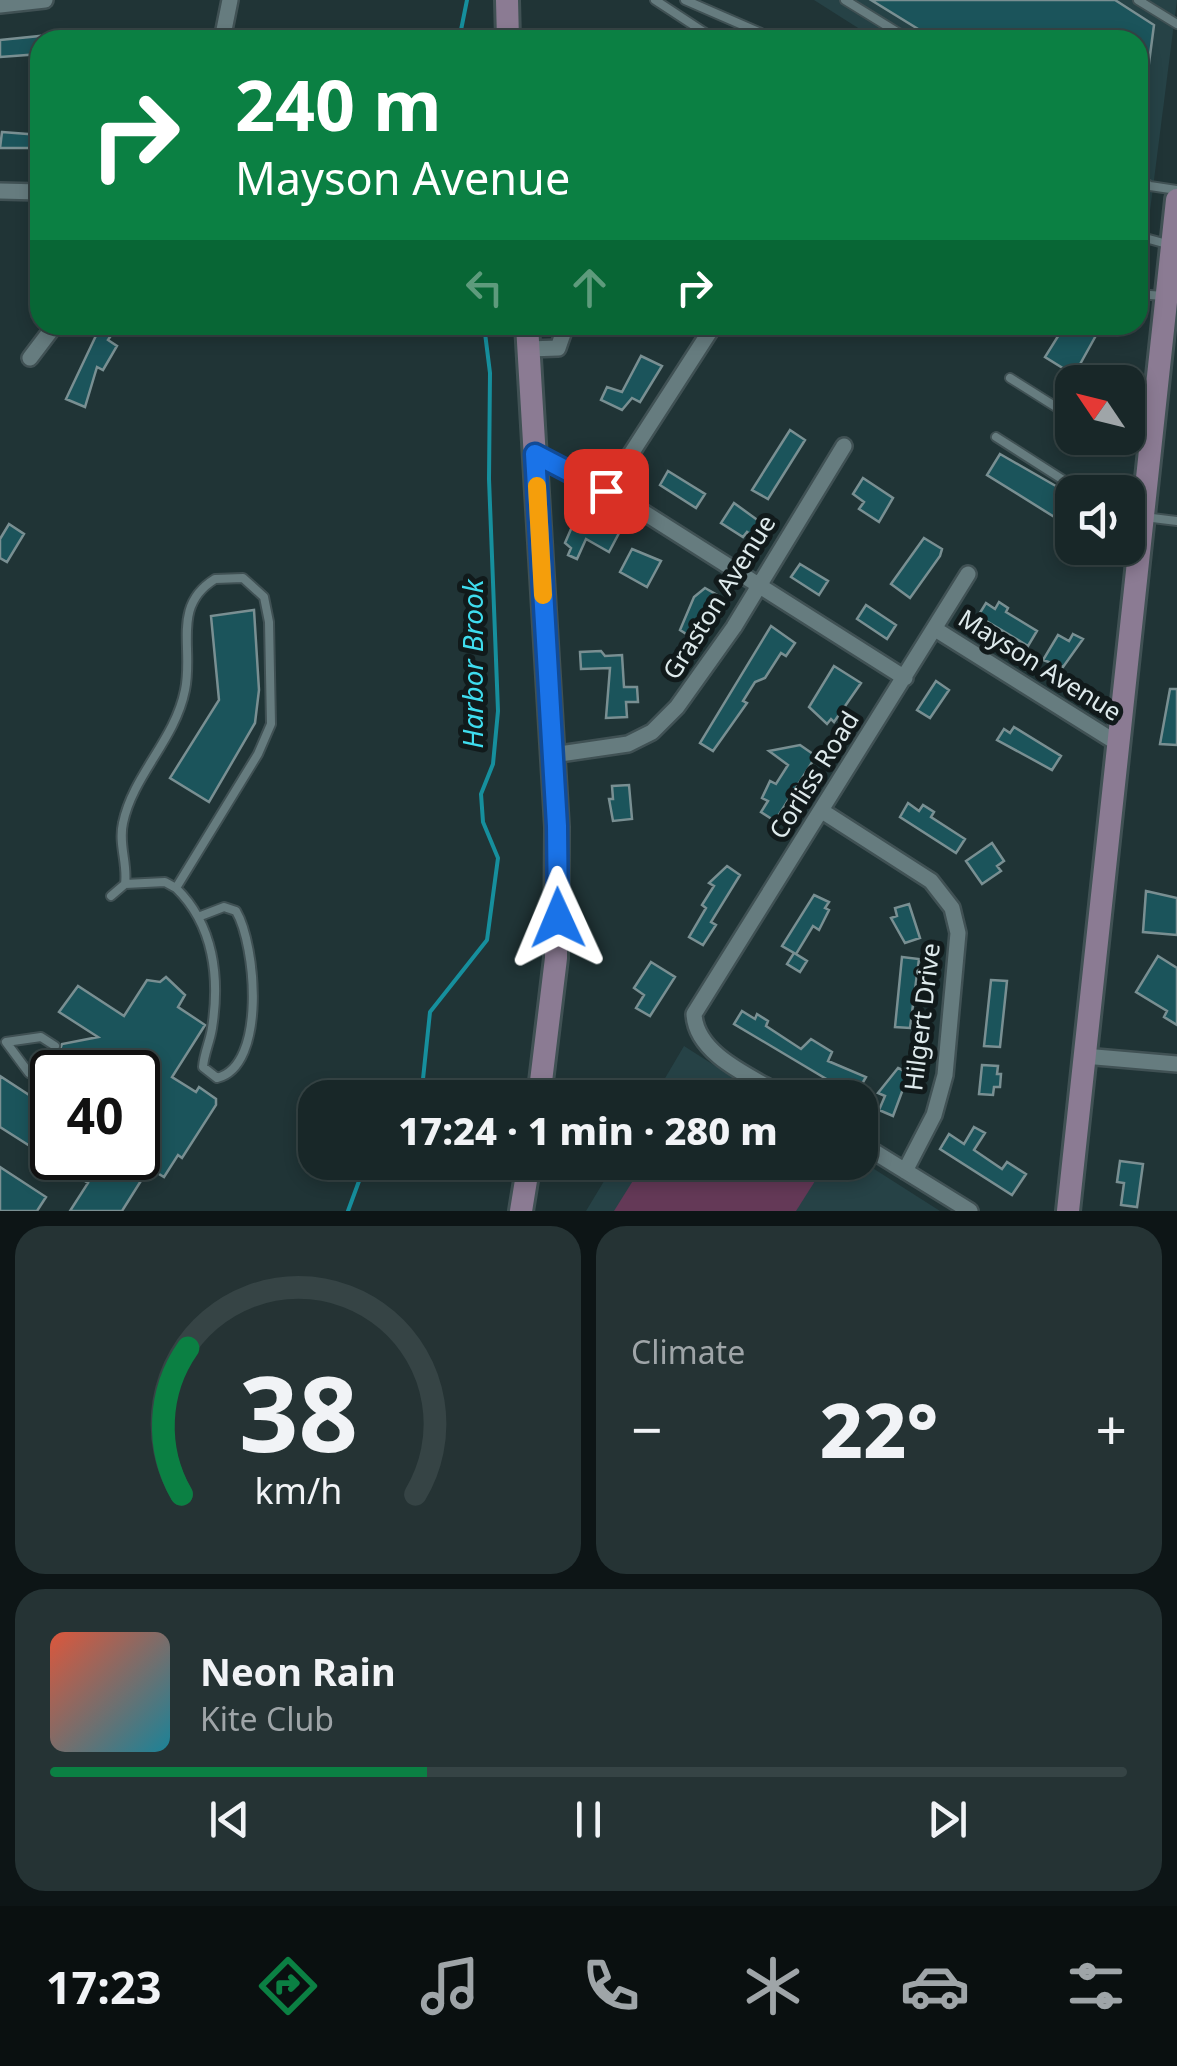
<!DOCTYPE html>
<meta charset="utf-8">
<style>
:root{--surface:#182728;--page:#253334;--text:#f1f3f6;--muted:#9fa5a8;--line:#364445;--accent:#0b8043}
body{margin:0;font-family:"Noto Sans",sans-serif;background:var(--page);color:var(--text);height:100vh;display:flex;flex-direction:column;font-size:38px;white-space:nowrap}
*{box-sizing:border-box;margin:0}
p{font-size:32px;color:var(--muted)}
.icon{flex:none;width:55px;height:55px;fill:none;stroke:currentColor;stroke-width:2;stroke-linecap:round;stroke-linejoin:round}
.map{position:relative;height:1211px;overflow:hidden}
.details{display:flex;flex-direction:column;gap:15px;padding:15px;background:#0d1516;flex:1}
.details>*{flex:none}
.hud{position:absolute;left:30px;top:30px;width:1118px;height:305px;border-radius:30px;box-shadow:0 5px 15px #0003,0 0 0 2px var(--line);background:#0b8043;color:#fff;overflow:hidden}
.needle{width:65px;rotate:305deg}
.fabs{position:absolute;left:1055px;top:365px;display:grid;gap:20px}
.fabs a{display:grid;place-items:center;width:90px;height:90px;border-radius:20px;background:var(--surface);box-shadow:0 5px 15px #0003,0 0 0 2px var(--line);font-size:50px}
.speed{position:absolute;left:30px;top:1050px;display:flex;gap:20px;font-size:50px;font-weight:700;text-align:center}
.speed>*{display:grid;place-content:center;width:130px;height:130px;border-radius:50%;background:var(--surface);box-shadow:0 5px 15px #0003,0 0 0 2px var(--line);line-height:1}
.speed .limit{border:5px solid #111;border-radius:15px;background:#fff;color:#111}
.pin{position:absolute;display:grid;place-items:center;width:85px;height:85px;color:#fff;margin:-42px;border-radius:20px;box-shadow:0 5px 15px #0006}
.me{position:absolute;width:110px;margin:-55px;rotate:359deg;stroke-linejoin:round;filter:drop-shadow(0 0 8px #0008)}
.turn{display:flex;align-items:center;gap:35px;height:210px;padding:0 40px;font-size:45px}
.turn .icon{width:130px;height:130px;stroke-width:2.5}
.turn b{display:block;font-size:70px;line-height:85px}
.lanes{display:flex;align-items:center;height:95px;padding:0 40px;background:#0003;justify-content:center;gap:50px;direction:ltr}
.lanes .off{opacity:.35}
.big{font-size:75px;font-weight:800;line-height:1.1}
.details .card{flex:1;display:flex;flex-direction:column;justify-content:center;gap:15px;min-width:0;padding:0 35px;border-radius:30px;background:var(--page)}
.details .dial{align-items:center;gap:0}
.dial svg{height:260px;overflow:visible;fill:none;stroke:var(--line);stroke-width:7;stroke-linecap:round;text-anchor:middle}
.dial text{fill:var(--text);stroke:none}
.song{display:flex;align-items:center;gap:30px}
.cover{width:120px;height:120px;border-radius:15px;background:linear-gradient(135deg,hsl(10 70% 55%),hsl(190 70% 35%))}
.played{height:10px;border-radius:5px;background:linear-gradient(90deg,var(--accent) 35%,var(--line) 35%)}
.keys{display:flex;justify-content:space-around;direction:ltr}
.heat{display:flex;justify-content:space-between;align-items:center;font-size:55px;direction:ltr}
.details .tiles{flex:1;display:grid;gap:15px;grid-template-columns:1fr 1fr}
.card:last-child{grid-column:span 2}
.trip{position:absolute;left:298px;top:1080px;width:580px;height:100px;border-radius:30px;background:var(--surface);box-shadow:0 5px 15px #0003,0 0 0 2px var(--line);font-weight:800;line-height:100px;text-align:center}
.dock{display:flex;height:160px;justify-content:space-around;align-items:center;background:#0a1010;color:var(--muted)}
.dock .icon{width:70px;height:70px}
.dock .selected{color:var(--accent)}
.dock b{font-size:45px;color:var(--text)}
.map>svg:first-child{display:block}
.built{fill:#264246}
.green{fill:#643957}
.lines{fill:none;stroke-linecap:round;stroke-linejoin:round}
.stream{stroke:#168f9d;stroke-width:4}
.building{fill:#1b545b;stroke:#798f92;stroke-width:2.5}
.lane-casing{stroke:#405154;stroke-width:12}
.street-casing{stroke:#405154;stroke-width:20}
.secondary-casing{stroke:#405154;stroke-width:28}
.lane{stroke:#667c7f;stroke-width:8}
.street{stroke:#667c7f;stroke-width:15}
.secondary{stroke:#8b7b93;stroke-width:22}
.route-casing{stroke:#114b97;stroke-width:25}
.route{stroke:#1a73e8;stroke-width:18}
.slow{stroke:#f59e0b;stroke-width:18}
.labels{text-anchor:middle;stroke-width:10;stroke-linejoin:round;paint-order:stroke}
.street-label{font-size:25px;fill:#deeaec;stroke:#111a1b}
.water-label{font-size:28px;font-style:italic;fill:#3fddef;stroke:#111a1b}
</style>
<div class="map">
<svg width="1177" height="1211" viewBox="0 0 1177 1211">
<rect width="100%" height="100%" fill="#203436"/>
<path class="built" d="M814,0H1177L1150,211L1138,203V40H877Z
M684,1046L764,1097H654Z
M860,1160L940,1211H586L615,1163Z"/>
<path class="green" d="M809,1163L822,1170L796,1211H614L644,1163Z"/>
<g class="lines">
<path class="stream" d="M459,40L467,0
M421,1098L430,1012L487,940L498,858L483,822L481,794L493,764L498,711L489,479L490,373L484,325
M348,1211L366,1162"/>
</g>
<path class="building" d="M871,0H1115L1154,25L1144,101L1138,100V40H936Z
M40,36V54L0,57V40Z
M2,132L40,135V148H0Z
M101,325H118L108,340L117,346L103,370L97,367L85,407L66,399Z
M1065,325H1091L1099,330L1074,375L1045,357Z
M641,356L662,366L640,402L632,398L622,410L601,400L607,387L622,392Z
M790,430L805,440L768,499L752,490Z
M1000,454L1068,493L1072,508L1064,523L987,475Z
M668,471L705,494L696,508L660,485Z
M863,478L893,498L879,522L859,509L864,502L853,494Z
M734,503L763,524L755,537L747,532L743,537L721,523Z
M578,513L619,533L609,552L586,539L577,559L568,555L571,548L565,543Z
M9,524L24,534L7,562L0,558V539Z
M924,538L942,549L940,556L910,598L891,584Z
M632,549L661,561L647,587L620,572Z
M800,564L828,581L819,595L791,577Z
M705,588L719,596L691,637L680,630L694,597Z
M999,602L1008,608L1006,612L1037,631L1028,646L978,616L986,603L995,609Z
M866,605L896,625L887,639L857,619Z
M254,610L259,690L255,723L209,802L170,778L219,700L211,616Z
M771,626L795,643L786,656L781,653L765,678L755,682L743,701L747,703L713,751L700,743Z
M1073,634L1083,639L1063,667L1043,660L1058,635L1069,641Z
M601,651L605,656L622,655L624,687H637L638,702H626L627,717L606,718L610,668L581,669L580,652Z
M834,666L861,683L834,722L831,719L827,724L809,707Z
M936,681L949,690L930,718L917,710Z
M1170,689H1177V745L1160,744Z
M1014,727L1061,756L1052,770L997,740L1004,729L1010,733Z
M800,745L816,756L775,821L761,812L768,801L762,798L770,781L776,784L788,765L769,751Z
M629,785L632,819L613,821L609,799H613L612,786Z
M908,803L919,811L923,805L934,812L931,817L965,839L956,853L900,817Z
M992,843L1004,861L997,866L1001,871L982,884L966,861Z
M727,866L740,875L711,922L716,925L703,945L689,937L706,908L702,905L714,886L709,883Z
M1146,891L1177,898V935L1143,932Z
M814,895L829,902L825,908L829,910L819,930L813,926L796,954L807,961L800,972L787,964L794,953L782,946Z
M909,904L920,938L905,943L891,918L897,916L895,908Z
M1158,956L1177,968V1025L1164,1017L1167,1011L1136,992Z
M902,957L919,959L910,1028L895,1027Z
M651,962L675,977L650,1016L636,1008L644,995L634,988Z
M166,977L185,995L178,1007L205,1025L172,1077L196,1092L199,1087L216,1099V1105L182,1158L178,1155L164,1177L149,1168L122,1211H70L88,1183L0,1127V1076L52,1110V1158H138V1072H88L97,1058L60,1067L51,1052H59L62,1044L98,1037L59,1012L78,986L124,1016L147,980L160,982Z
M991,980L1007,981L1000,1047L984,1046Z
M742,1011L755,1019L757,1014L768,1021L766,1026L801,1049L811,1039L832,1052L828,1061L866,1077L855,1096L734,1024Z
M982,1065L998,1066L997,1074H1001L1000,1087H994L993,1095L979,1094Z
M898,1068L909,1073L893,1116L879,1110L885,1096L878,1093Z
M974,1127L985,1133L974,1150L1002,1169L1007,1162L1026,1174L1012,1195L940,1149L949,1134L964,1144Z
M1120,1161L1143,1164L1137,1207L1121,1205L1124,1183L1117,1182Z
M0,1167L46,1197L37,1211H0Z"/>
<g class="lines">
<defs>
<path id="lane" d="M655,0L716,40
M685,0L777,40
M845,0L910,40
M1138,0L1177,24
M1138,178L1150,186L1177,190
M1138,236L1167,244
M1138,294L1163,296
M1010,378L1072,417
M996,437L1082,492
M1108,438L1149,447
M1128,515L1177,521
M176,888C214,925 220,978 212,1028C210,1042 204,1053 203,1067L217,1078C267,1066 256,945 236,911L224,907L198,917
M111,896L125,884C128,864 118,844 123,823C133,775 175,740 185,690C194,648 171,606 215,579L243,578L264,597L269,622L271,724L258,754L176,888L165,882L125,884
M52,1075L45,1080L29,1073L6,1042L41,1037L55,1046"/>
<path id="street" d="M0,5L45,0
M222,40L230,0
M0,191L40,192
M529,349L558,348L566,325
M30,358L55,325
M535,454L640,510L905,678
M607,491L714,325
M935,629L1117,743
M553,755L628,744L652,732L677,707L734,627L844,446
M822,811L931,881L952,908L958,933L945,1075L934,1115L905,1171
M1084,1056L1177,1064
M787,1098C755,1078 696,1056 694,1014L968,574
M860,1143L970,1211"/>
<path id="secondary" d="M507,0L508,40
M527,325L557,827L556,958L539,1098
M521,1211L529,1162
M1068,1211L1177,200"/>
</defs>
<use href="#lane" class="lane-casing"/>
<use href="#street" class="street-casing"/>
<use href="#secondary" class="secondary-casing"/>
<use href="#lane" class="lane"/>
<use href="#street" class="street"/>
<use href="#secondary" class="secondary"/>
</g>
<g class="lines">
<defs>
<path id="route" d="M558,918L557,826L535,454L606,491"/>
</defs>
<use href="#route" class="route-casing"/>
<use href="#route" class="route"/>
<path class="slow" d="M537,486L543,595"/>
</g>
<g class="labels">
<g class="street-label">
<text transform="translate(719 597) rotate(-58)" y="9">Graston Avenue</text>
<text transform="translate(1040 665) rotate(32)" y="9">Mayson Avenue</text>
<text transform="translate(814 775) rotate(-58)" y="9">Corliss Road</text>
<text transform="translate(922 1017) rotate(-83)" y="9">Hilgert Drive</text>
</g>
<g class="water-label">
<text transform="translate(473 664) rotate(-90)" y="10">Harbor Brook</text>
</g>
</g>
</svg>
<div class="fabs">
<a><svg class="needle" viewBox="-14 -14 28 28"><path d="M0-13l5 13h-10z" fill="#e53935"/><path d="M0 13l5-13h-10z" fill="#9fa5a8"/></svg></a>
<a><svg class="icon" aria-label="sound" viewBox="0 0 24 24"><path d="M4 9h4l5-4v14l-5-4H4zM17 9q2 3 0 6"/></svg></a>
</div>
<div class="speed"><div class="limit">40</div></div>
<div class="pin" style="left:606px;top:491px;background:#d93025"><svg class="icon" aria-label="arrive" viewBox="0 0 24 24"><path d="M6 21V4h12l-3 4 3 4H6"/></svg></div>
<svg class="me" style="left:558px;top:918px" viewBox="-20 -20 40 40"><path d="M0-17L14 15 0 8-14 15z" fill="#1a73e8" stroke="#fff" stroke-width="4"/></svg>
<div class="trip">17:24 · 1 min · 280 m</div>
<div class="hud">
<div class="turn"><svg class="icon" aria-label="right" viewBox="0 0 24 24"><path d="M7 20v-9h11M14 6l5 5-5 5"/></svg><div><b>240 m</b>Mayson Avenue</div></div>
<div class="lanes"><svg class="icon off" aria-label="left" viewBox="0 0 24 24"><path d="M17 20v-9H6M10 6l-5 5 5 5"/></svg><svg class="icon off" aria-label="ahead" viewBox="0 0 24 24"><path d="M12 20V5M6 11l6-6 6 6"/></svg><svg class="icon" aria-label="right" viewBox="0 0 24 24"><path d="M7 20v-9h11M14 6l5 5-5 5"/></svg></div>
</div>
</div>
<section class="details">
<div class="tiles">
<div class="card dial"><svg viewBox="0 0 100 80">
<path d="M14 69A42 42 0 1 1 86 69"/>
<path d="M14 69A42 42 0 0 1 16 24" stroke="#0b8043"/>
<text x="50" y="56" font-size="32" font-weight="700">38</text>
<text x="50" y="72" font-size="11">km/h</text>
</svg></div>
<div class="card"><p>Climate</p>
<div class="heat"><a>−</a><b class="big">22°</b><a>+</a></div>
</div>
<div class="card">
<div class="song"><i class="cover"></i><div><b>Neon Rain</b><p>Kite Club</p></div></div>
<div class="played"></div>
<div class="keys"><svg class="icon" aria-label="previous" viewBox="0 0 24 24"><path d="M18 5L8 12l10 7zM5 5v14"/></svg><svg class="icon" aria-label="pause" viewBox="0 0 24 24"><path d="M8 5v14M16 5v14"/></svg><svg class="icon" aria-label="next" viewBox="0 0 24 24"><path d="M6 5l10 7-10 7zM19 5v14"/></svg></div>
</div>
</div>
</section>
<nav class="dock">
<b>17:23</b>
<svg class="icon selected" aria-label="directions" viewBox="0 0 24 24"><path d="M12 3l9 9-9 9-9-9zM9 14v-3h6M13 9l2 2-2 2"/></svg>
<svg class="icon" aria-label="music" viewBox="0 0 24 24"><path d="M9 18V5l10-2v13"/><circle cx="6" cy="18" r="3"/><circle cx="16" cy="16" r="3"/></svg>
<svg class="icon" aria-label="phone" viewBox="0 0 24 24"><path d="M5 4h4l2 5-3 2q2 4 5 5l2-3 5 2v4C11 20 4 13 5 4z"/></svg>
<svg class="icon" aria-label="climate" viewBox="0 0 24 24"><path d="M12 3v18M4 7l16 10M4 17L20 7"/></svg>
<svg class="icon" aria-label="car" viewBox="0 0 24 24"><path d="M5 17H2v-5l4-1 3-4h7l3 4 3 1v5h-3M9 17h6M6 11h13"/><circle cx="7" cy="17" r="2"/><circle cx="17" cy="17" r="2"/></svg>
<svg class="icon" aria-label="filters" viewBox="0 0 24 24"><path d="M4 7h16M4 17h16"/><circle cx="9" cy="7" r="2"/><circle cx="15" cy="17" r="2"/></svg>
</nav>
